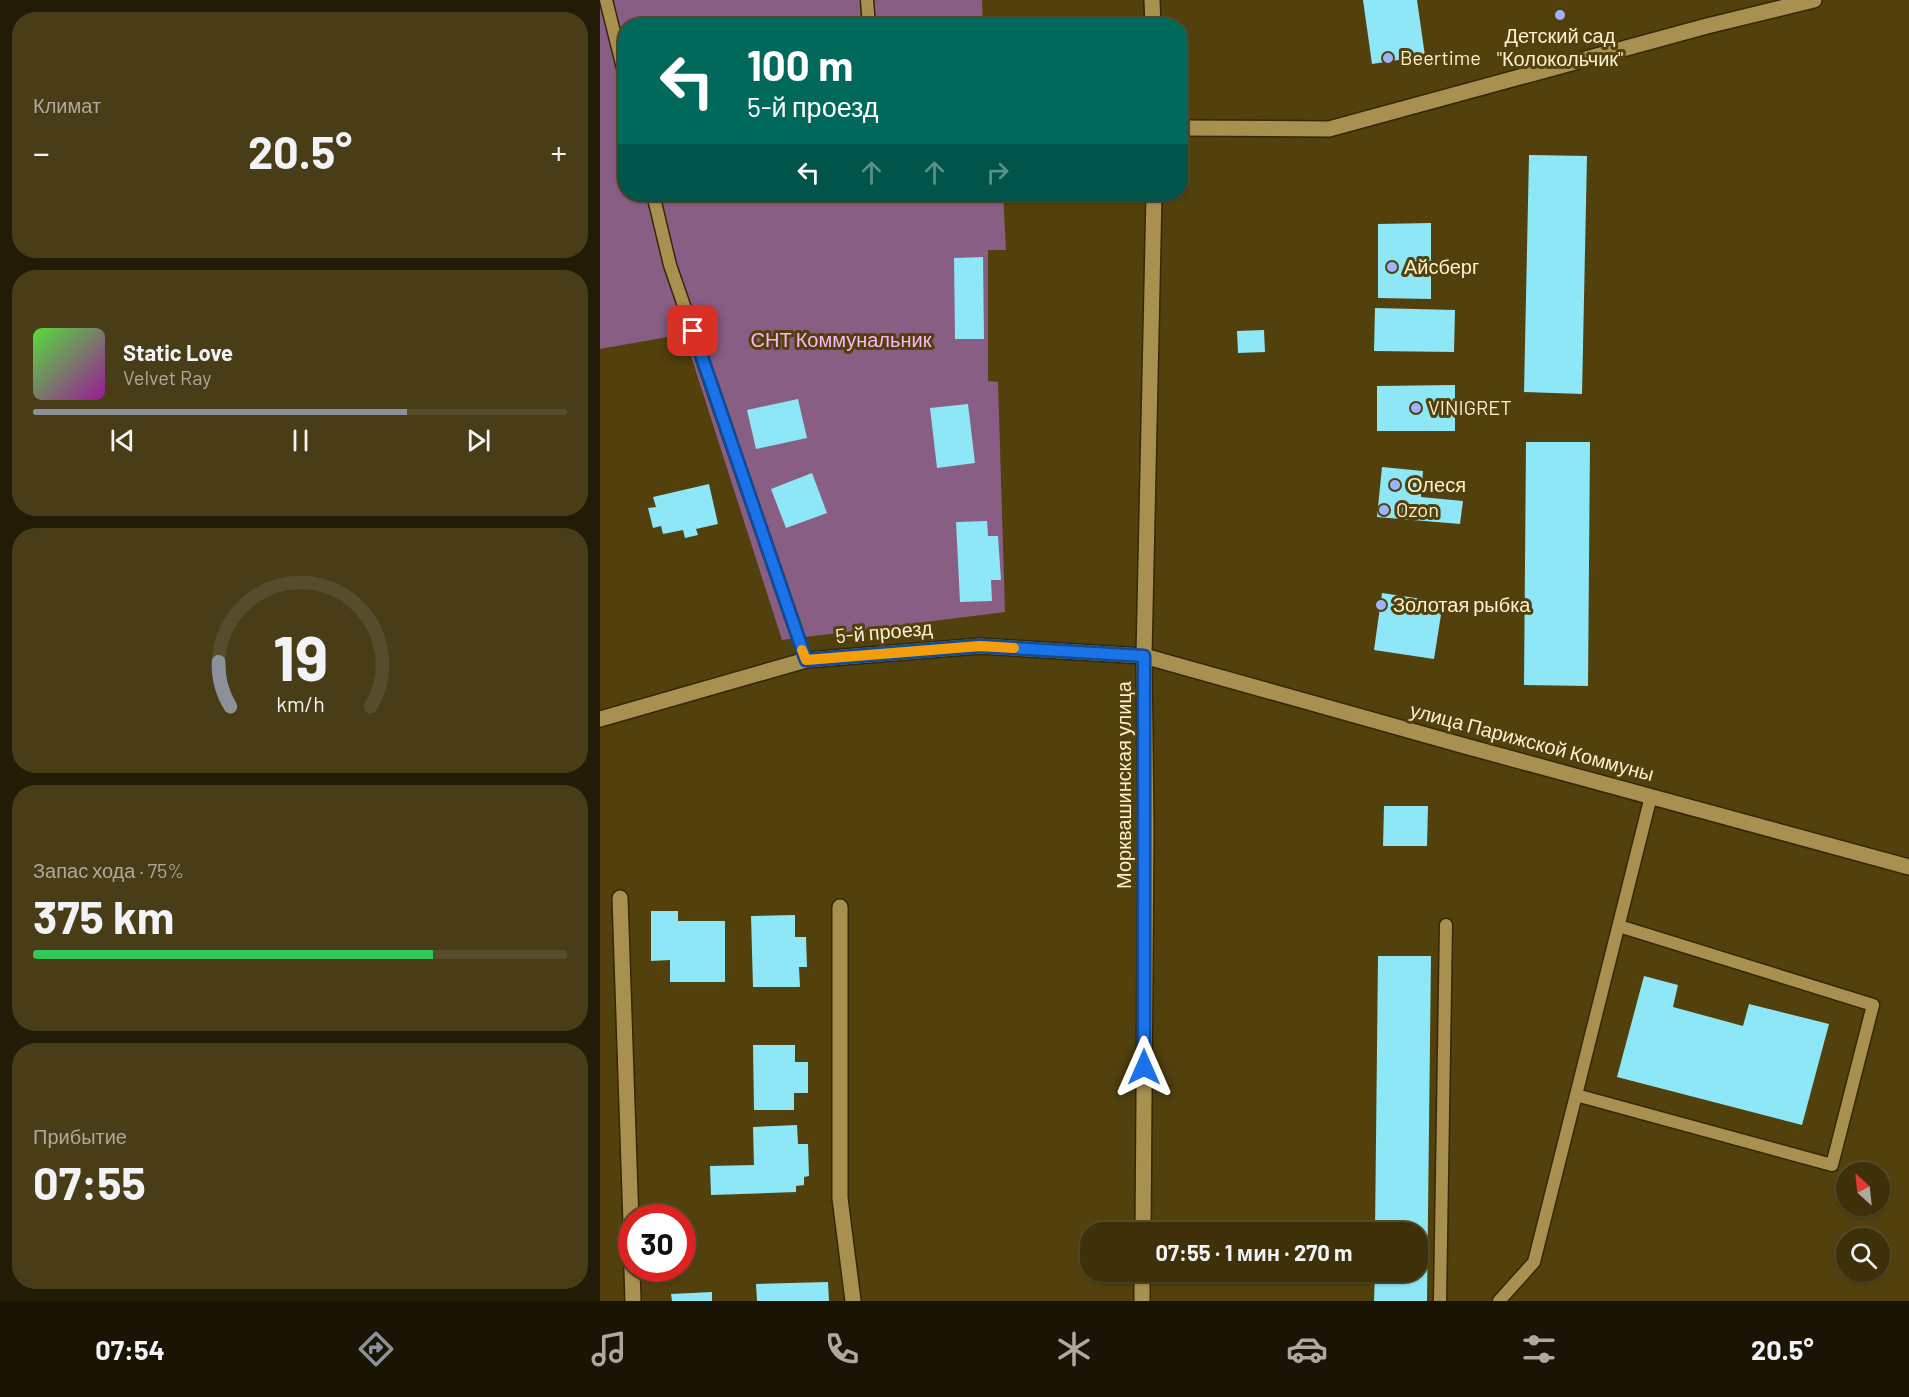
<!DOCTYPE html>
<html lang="ru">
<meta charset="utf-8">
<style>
:root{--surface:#3e310a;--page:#493d18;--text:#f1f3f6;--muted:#ada99c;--line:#574c2b;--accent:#8c9099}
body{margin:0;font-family:Barlow,sans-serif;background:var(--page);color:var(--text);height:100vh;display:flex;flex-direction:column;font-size:22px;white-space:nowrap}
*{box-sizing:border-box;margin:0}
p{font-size:20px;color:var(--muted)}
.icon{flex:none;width:33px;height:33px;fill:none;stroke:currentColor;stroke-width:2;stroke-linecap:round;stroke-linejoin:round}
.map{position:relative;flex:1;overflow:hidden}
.side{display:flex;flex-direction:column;gap:12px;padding:12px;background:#221b06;width:600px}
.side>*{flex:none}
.hud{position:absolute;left:18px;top:18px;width:570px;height:183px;border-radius:24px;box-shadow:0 2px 4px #0004,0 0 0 2px var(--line);background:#00695c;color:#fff;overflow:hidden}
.needle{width:39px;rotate:333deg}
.tools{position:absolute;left:1236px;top:1162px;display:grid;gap:12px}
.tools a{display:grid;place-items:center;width:54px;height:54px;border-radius:50%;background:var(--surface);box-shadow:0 2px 4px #0004,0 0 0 2px var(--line);font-size:30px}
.speed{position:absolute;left:18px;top:1204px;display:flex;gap:12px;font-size:30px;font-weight:700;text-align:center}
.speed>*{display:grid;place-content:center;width:78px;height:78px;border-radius:50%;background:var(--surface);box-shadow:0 2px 4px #0004,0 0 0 2px var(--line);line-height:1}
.speed .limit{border:9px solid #d22;background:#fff;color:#111}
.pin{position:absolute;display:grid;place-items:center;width:51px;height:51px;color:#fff;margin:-26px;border-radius:12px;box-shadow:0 3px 9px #0006}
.me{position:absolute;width:66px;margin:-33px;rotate:0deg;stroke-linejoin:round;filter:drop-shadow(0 0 4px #0008)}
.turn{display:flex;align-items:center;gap:21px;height:126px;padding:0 30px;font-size:27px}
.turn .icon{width:78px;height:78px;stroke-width:2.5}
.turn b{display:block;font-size:42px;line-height:51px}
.lanes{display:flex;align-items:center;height:57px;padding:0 30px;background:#0003;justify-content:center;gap:30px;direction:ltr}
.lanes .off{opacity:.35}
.big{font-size:45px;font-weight:700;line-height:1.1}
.side .tile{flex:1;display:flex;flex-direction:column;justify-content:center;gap:9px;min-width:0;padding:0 21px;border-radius:24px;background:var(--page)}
.side .dial{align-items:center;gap:0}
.dial svg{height:156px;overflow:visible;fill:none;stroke:var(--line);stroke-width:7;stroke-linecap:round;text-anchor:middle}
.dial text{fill:var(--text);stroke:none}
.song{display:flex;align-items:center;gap:18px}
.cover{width:72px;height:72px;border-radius:9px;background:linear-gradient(135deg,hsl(110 70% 55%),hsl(300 70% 35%))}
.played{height:6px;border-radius:3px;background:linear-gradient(90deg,var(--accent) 70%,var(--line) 70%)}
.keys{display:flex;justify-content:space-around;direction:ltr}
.heat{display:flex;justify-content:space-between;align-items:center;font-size:33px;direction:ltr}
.charge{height:9px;border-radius:4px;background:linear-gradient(90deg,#34c759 75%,var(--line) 0)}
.trip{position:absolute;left:480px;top:1222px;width:348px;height:60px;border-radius:24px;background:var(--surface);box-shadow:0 2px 4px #0004,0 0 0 2px var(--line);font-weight:700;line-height:60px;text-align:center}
.tab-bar{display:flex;height:96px;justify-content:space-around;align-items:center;background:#191404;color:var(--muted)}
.tab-bar .icon{width:42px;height:42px}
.tab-bar .selected{color:var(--accent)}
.tab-bar b{font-size:27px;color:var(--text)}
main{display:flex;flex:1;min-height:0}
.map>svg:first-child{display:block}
.green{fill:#885e84}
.building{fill:#8de7f6}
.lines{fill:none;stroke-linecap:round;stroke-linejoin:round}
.lane-casing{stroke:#342805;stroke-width:15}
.street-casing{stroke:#342805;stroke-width:18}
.lane{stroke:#a89050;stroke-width:12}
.street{stroke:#a89050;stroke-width:15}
.route-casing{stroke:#114b97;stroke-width:15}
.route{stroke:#1a73e8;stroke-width:10}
.slow{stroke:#f59e0b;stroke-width:10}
.poi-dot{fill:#9cb4fd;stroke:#52410d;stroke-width:2}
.labels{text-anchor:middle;stroke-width:6;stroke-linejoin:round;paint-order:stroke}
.poi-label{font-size:20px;fill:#fcf0cf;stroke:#52410d;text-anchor:start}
.park-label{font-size:20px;fill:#fdb5f6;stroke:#52410d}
.street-label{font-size:20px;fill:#fcf0cf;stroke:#52410d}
</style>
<main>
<section class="side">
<div class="tile"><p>Климат</p>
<div class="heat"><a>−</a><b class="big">20.5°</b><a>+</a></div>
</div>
<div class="tile">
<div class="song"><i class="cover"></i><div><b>Static Love</b><p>Velvet Ray</p></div></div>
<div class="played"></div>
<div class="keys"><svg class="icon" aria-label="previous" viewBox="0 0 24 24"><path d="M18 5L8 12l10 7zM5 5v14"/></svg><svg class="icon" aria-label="pause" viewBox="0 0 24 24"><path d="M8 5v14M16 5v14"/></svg><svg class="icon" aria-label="next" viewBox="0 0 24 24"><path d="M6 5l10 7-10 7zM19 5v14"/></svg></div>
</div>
<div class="tile dial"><svg viewBox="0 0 100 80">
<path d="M14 69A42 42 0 1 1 86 69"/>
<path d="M14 69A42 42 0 0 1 8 46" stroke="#8c9099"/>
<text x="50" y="56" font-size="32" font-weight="700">19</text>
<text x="50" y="72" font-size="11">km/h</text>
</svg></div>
<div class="tile"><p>Запас хода · 75%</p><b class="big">375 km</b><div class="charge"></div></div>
<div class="tile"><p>Прибытие</p><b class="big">07:55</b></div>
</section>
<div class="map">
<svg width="1309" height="1301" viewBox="0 0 1309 1301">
<rect width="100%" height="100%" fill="#52410d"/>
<path class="green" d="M0,0H382L383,25L26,26V194H403L406,250H388V381L398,382L405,612L182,640L84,334L0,349Z"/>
<path class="building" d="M763,0H817L825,56L772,64Z
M929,155L987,156L982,394L924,392Z
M831,223V299L778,298V224Z
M383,257L384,339H355L354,258Z
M775,308L855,310L854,352L774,351Z
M664,330L665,352L638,353L637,331Z
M855,385V431H777V386Z
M198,399L207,438L156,449L147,410Z
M368,404L375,463L337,468L330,408Z
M926,442H990L988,686L924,685Z
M782,467L823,471L821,497L863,501L860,524L777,517Z
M212,473L227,513L186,528L171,489Z
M109,484L118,524L96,529L98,535L85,538L83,530L63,534L61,526L53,528L48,508L56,507L53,497Z
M387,521L388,536H398L401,580H391L392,601L360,602L356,522Z
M782,593L843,602L834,659L774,650Z
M784,806H828L827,846H783Z
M51,911H78V921H125V982H70V960L51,961Z
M195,915V937H206L207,967H199L200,987H153L151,916Z
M778,956H831L827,1301H774L775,1272H818V1233H775Z
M1044,976L1078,985L1073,1007L1143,1026L1149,1004L1229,1024L1202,1125L1017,1077Z
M153,1045H195V1062H208V1093H194V1110H154Z
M197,1125L198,1144H208L209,1176L204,1177V1185L196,1186V1192L111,1195L110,1166L154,1165L153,1127Z
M228,1282L229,1301H157L156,1284Z
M112,1292V1301H72L71,1294Z"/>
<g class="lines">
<defs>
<path id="lane" d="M6,0L26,80
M267,0L269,26
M53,194L70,265L206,660
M976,1095L1051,796
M840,1301L846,925
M899,1301L934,1262L976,1095L1232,1165L1273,1005L1019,926"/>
<path id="street" d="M552,0L553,26
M580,128L729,129L1107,26L1214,0
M0,719L206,660L380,646L544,656L865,746L1309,867
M20,898L32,1253
M240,907V1198L253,1301
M543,1233L546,829L544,656L554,194
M32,1269L33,1301
M542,1301V1272"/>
</defs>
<use href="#lane" class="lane-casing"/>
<use href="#street" class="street-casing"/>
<use href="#lane" class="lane"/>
<use href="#street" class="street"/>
</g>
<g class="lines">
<defs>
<path id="route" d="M93,331L206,660L380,646L544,656V1067"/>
</defs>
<use href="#route" class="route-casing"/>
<use href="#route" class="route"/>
<path class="slow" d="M202,650L206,660L380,646L414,648"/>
</g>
<g class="poi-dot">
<circle cx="960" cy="15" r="6"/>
<circle cx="788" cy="58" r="6"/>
<circle cx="792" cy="267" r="6"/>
<circle cx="816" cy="408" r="6"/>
<circle cx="795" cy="485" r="6"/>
<circle cx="784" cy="510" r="6"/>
<circle cx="781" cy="605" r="6"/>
</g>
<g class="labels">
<g class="poi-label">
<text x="960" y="43" text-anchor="middle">Детский сад<tspan x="960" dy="23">"Колокольчик"</tspan></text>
<text x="800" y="65">Beertime</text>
<text x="804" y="274">Айсберг</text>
<text x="828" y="415">VINIGRET</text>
<text x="807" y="492">Олеся</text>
<text x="796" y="517">Ozon</text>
<text x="793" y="612">Золотая рыбка</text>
</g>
<g class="park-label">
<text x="241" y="347">СНТ Коммунальник</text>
</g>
<g class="street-label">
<text transform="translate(284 632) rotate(-5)" y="7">5-й проезд</text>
<text transform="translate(932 742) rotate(15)" y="7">улица Парижской Коммуны</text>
<text transform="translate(524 785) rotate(-90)" y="7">Морквашинская улица</text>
</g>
</g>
</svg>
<div class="tools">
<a><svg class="needle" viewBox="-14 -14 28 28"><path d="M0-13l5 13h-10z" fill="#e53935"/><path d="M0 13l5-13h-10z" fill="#ada99c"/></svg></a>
<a><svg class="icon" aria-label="search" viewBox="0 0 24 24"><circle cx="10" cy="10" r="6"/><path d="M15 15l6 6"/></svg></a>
</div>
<div class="speed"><div class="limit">30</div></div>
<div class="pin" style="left:93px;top:331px;background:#d93025"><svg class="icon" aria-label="arrive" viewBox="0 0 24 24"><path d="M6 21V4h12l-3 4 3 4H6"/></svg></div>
<svg class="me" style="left:544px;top:1067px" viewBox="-20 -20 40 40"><path d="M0-17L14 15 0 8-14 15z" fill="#1a73e8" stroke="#fff" stroke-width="4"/></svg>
<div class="trip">07:55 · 1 мин · 270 m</div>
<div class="hud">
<div class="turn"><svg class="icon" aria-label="left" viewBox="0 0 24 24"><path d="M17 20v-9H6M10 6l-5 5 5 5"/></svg><div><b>100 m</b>5-й проезд</div></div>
<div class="lanes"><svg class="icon" aria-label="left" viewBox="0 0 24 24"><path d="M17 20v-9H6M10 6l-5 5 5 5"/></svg><svg class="icon off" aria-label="ahead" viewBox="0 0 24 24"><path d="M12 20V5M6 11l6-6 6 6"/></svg><svg class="icon off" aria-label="ahead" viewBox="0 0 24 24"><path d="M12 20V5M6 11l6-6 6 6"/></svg><svg class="icon off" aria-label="right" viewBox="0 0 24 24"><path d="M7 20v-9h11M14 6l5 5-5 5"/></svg></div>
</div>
</div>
</main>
<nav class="tab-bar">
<b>07:54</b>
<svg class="icon selected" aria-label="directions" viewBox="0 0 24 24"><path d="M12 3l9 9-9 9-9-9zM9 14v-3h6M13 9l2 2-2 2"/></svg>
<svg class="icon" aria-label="music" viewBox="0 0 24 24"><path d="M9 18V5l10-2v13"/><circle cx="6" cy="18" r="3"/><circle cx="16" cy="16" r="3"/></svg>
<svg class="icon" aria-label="phone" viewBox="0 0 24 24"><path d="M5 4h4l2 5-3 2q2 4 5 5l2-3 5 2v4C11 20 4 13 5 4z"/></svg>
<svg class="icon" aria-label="climate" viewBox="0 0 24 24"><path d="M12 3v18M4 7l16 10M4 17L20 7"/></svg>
<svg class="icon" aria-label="car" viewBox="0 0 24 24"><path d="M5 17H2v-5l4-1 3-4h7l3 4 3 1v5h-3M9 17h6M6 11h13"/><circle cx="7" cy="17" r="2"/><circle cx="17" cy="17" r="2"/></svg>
<svg class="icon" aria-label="filters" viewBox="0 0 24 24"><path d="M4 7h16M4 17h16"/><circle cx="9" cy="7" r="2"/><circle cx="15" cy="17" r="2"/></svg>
<b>20.5°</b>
</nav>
